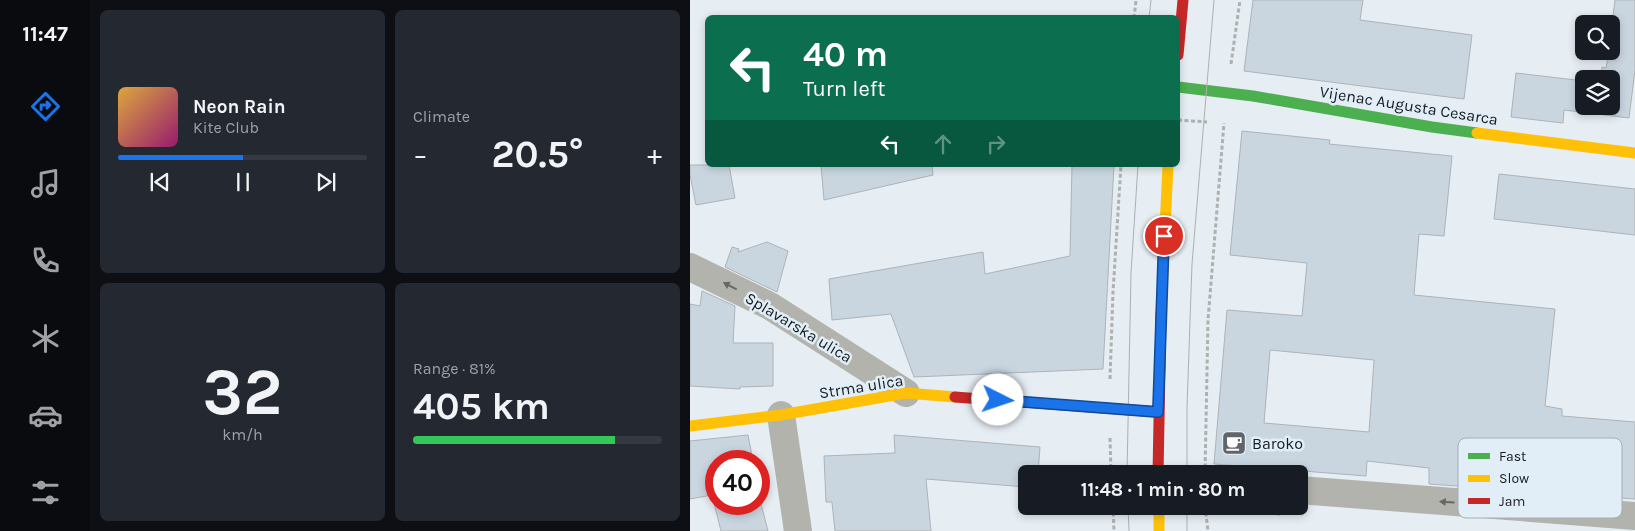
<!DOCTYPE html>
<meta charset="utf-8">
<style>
:root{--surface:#171b24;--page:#242831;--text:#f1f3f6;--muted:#9ea1a6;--line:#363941;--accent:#1a73e8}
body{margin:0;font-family:Karla,sans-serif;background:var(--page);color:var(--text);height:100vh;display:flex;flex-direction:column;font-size:19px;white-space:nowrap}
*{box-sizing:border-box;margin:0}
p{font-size:16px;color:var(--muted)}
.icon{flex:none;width:28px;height:28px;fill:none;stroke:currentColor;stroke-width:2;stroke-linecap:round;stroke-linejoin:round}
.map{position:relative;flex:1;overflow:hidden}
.panel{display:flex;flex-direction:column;gap:10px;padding:10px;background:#0d0f14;width:600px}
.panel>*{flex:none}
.hud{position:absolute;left:15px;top:15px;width:475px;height:152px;border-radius:8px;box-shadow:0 2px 8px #0003;background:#0b6e4f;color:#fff;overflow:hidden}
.tools{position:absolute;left:885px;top:15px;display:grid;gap:10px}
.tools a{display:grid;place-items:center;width:45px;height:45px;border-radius:8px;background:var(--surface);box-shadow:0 2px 8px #0003;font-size:25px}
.speed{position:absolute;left:15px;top:450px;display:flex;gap:10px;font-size:25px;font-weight:700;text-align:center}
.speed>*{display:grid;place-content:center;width:65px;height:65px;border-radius:50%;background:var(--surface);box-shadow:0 2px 8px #0003;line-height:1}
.speed .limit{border:8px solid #d22;background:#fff;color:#111}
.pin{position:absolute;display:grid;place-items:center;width:42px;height:42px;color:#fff;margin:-21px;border:2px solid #fff;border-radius:50%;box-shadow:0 1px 5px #0007}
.me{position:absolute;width:55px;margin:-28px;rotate:94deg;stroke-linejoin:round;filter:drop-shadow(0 0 4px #0008)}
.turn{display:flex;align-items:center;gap:18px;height:105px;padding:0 15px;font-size:22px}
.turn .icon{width:65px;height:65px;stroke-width:2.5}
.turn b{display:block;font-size:35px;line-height:42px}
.lanes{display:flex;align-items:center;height:48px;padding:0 15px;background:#0003;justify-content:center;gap:25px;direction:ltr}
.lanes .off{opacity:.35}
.big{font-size:38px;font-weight:700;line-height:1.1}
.panel .widget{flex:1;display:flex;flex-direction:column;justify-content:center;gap:8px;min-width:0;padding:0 18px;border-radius:8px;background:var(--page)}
.panel .dial{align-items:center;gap:0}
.dial b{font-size:65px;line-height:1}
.song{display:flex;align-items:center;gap:15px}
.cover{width:60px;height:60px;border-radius:8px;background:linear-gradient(135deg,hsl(40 70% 55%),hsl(320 70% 35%))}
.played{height:5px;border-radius:2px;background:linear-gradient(90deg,var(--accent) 50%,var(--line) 50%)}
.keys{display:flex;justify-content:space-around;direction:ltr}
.heat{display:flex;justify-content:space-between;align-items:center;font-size:28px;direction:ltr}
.charge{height:8px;border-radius:4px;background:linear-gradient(90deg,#34c759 81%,var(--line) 0)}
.panel .tiles{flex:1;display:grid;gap:10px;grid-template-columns:repeat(2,1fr)}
.trip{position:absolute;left:328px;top:465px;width:290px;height:50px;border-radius:8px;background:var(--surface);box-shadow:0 2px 8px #0003;font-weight:700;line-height:50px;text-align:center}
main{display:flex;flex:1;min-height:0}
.tabs{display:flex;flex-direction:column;width:90px;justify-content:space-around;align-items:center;background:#090b0e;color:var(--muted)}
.tabs .icon{width:35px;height:35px}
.tabs .current{color:var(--accent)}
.tabs b{font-size:22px;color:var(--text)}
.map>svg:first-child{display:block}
.building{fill:#c9d6e0;stroke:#adb3b7;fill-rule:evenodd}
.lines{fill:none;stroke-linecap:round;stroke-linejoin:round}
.path{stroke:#aeb1af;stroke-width:3;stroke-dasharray:4 2.5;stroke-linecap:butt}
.street{stroke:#b1b3ac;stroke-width:28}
.fast{stroke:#4caf50;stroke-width:11}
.slow{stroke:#ffc107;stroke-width:11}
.jam{stroke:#c62828;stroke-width:11}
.tram{stroke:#acb1b0;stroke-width:1}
.oneway{fill:#646866}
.route-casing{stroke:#114b97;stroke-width:12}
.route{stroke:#1a73e8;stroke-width:9}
.labels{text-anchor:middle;stroke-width:5;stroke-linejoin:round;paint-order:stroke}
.street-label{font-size:16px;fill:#181c20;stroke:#e1eef8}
.poi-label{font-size:16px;fill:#181c20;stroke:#e1eef8;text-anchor:start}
.key{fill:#e1eef8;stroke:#a5afb7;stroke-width:1}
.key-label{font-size:14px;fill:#181c20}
</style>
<main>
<nav class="tabs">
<b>11:47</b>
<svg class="icon current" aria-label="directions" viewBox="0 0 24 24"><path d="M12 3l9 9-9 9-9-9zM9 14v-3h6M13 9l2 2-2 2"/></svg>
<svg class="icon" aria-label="music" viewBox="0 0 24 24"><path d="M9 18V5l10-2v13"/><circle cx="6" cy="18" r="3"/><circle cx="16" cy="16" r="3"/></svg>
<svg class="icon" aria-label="phone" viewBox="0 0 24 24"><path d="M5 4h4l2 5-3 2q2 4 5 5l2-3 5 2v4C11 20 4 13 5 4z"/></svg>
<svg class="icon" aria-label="climate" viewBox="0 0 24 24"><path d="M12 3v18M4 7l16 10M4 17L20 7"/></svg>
<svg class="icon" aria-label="car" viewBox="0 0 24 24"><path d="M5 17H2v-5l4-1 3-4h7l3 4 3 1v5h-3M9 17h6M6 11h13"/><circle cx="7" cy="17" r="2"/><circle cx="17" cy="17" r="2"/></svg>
<svg class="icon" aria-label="filters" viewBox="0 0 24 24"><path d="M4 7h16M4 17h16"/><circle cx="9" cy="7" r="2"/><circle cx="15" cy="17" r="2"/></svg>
</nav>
<section class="panel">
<div class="tiles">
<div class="widget">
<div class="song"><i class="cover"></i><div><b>Neon Rain</b><p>Kite Club</p></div></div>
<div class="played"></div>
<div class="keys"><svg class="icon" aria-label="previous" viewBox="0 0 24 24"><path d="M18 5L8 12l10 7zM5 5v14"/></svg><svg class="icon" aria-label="pause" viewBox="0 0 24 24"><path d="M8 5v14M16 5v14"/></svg><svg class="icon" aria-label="next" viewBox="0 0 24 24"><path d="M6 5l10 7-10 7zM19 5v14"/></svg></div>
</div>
<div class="widget"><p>Climate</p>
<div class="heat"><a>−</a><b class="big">20.5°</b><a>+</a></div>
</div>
<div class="widget dial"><b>32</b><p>km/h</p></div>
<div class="widget"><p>Range · 81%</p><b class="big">405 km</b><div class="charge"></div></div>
</div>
</section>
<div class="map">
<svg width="945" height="531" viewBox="0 0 945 531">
<rect width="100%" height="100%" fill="#e6edf3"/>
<path class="building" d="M563,0H673L670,20L782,35L774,99L554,71Z
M925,0H945V70L939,118L874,110L873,123L821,117L826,73L894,81V106H921V79H911L912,67L916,68L919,51H921V31Z
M552,131L640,140L639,144L762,156L754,236L729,234L724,295L865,309L855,406L872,409V416L945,422V499L739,484V468L677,461L676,476L524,464L537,310L612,316L617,263L540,255ZM580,350L684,360L679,432L574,423Z
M0,165H39L45,198L6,205L0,175Z
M131,165H242L243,175L134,200Z
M382,165H424L413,369L224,377L201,314L142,320L139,279L293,252L295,274L380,256Z
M809,174L945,189V235L804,219Z
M77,242L98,251L87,292L35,267L42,247L49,249L48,252Z
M12,291L45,306L43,343H83V386L50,387V389L0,386V304L10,306Z
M58,435L63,461H26V504H69V496L78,531H31L22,495L0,499V441Z
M204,435L350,447L348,474H336V487L236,479L241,531H145L142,502H136L134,456L205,453Z"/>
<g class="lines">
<path class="path" d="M444,18L446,0
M541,64L550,0
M488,120L517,122
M420,379L423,292L431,165
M420,438L421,474
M515,474L518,320L534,123
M423,506L424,531
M515,506L518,531
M515,509L592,514"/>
<path class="street" d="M0,267L80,306L216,393
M91,415L108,531
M609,490L945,516"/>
<path class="fast" d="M488,87L563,96L742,127L787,133"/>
<path class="slow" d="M787,133L945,153
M471,314L478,165
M0,426L91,415L216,393L265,397
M469,506V531"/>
<path class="jam" d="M488,55L493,0
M265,397L468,412
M468,474L471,314"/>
<path class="tram" d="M459,18L461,0
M437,474L441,273L448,165
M497,474V407L502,264L524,0
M438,506L439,531
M497,506V531"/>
</g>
<defs><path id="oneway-solid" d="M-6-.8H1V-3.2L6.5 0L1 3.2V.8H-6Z" transform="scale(1.25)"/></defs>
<g class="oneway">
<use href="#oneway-solid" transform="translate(40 286) rotate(-153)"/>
<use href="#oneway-solid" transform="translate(757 502) rotate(-176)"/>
</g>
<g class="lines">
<defs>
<path id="route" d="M308,400L468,412L474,236"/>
</defs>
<use href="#route" class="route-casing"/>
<use href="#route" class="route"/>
</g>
<defs>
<symbol id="cafe-square" viewBox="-11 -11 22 22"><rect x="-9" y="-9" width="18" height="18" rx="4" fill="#60656a" stroke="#e1eef8"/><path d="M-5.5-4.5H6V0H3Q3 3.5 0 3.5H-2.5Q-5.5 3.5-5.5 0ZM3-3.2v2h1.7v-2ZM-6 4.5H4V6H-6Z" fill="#fff"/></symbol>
</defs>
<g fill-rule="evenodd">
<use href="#cafe-square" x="530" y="429" width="28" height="28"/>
</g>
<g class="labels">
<g class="street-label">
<text transform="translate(719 105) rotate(9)" y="6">Vijenac Augusta Cesarca</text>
<text transform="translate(109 327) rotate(31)" y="6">Splavarska ulica</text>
<text transform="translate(171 386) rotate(-9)" y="6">Strma ulica</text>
</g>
<g class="poi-label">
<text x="562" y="449">Baroko</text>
</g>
</g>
<rect x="768" y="438" width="164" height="80" rx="8" class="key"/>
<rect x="778" y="453" width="22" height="6" fill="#4caf50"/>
<rect x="778" y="475" width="22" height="7" fill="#ffc107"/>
<rect x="778" y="498" width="22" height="6" fill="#c62828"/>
<g class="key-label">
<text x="809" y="461">Fast</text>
<text x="809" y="483">Slow</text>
<text x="809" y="506">Jam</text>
</g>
</svg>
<div class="tools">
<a><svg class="icon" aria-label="search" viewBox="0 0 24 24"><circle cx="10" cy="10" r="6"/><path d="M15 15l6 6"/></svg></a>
<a><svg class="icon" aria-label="layers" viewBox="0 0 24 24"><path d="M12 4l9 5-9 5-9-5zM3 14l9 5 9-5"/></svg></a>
</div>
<div class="speed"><div class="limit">40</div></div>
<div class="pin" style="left:474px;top:236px;background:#d93025"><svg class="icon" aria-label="arrive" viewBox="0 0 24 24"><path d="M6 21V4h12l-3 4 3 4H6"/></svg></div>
<svg class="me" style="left:308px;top:400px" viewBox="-20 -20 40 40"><circle r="19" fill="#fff"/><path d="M0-13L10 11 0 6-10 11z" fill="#1a73e8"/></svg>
<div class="trip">11:48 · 1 min · 80 m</div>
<div class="hud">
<div class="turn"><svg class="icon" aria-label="left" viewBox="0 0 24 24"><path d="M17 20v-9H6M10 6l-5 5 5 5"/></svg><div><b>40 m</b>Turn left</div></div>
<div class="lanes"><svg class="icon" aria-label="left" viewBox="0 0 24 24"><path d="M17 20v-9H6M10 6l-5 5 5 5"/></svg><svg class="icon off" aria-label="ahead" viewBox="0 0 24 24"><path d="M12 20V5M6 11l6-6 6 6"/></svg><svg class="icon off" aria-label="right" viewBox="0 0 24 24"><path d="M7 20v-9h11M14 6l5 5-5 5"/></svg></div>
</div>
</div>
</main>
